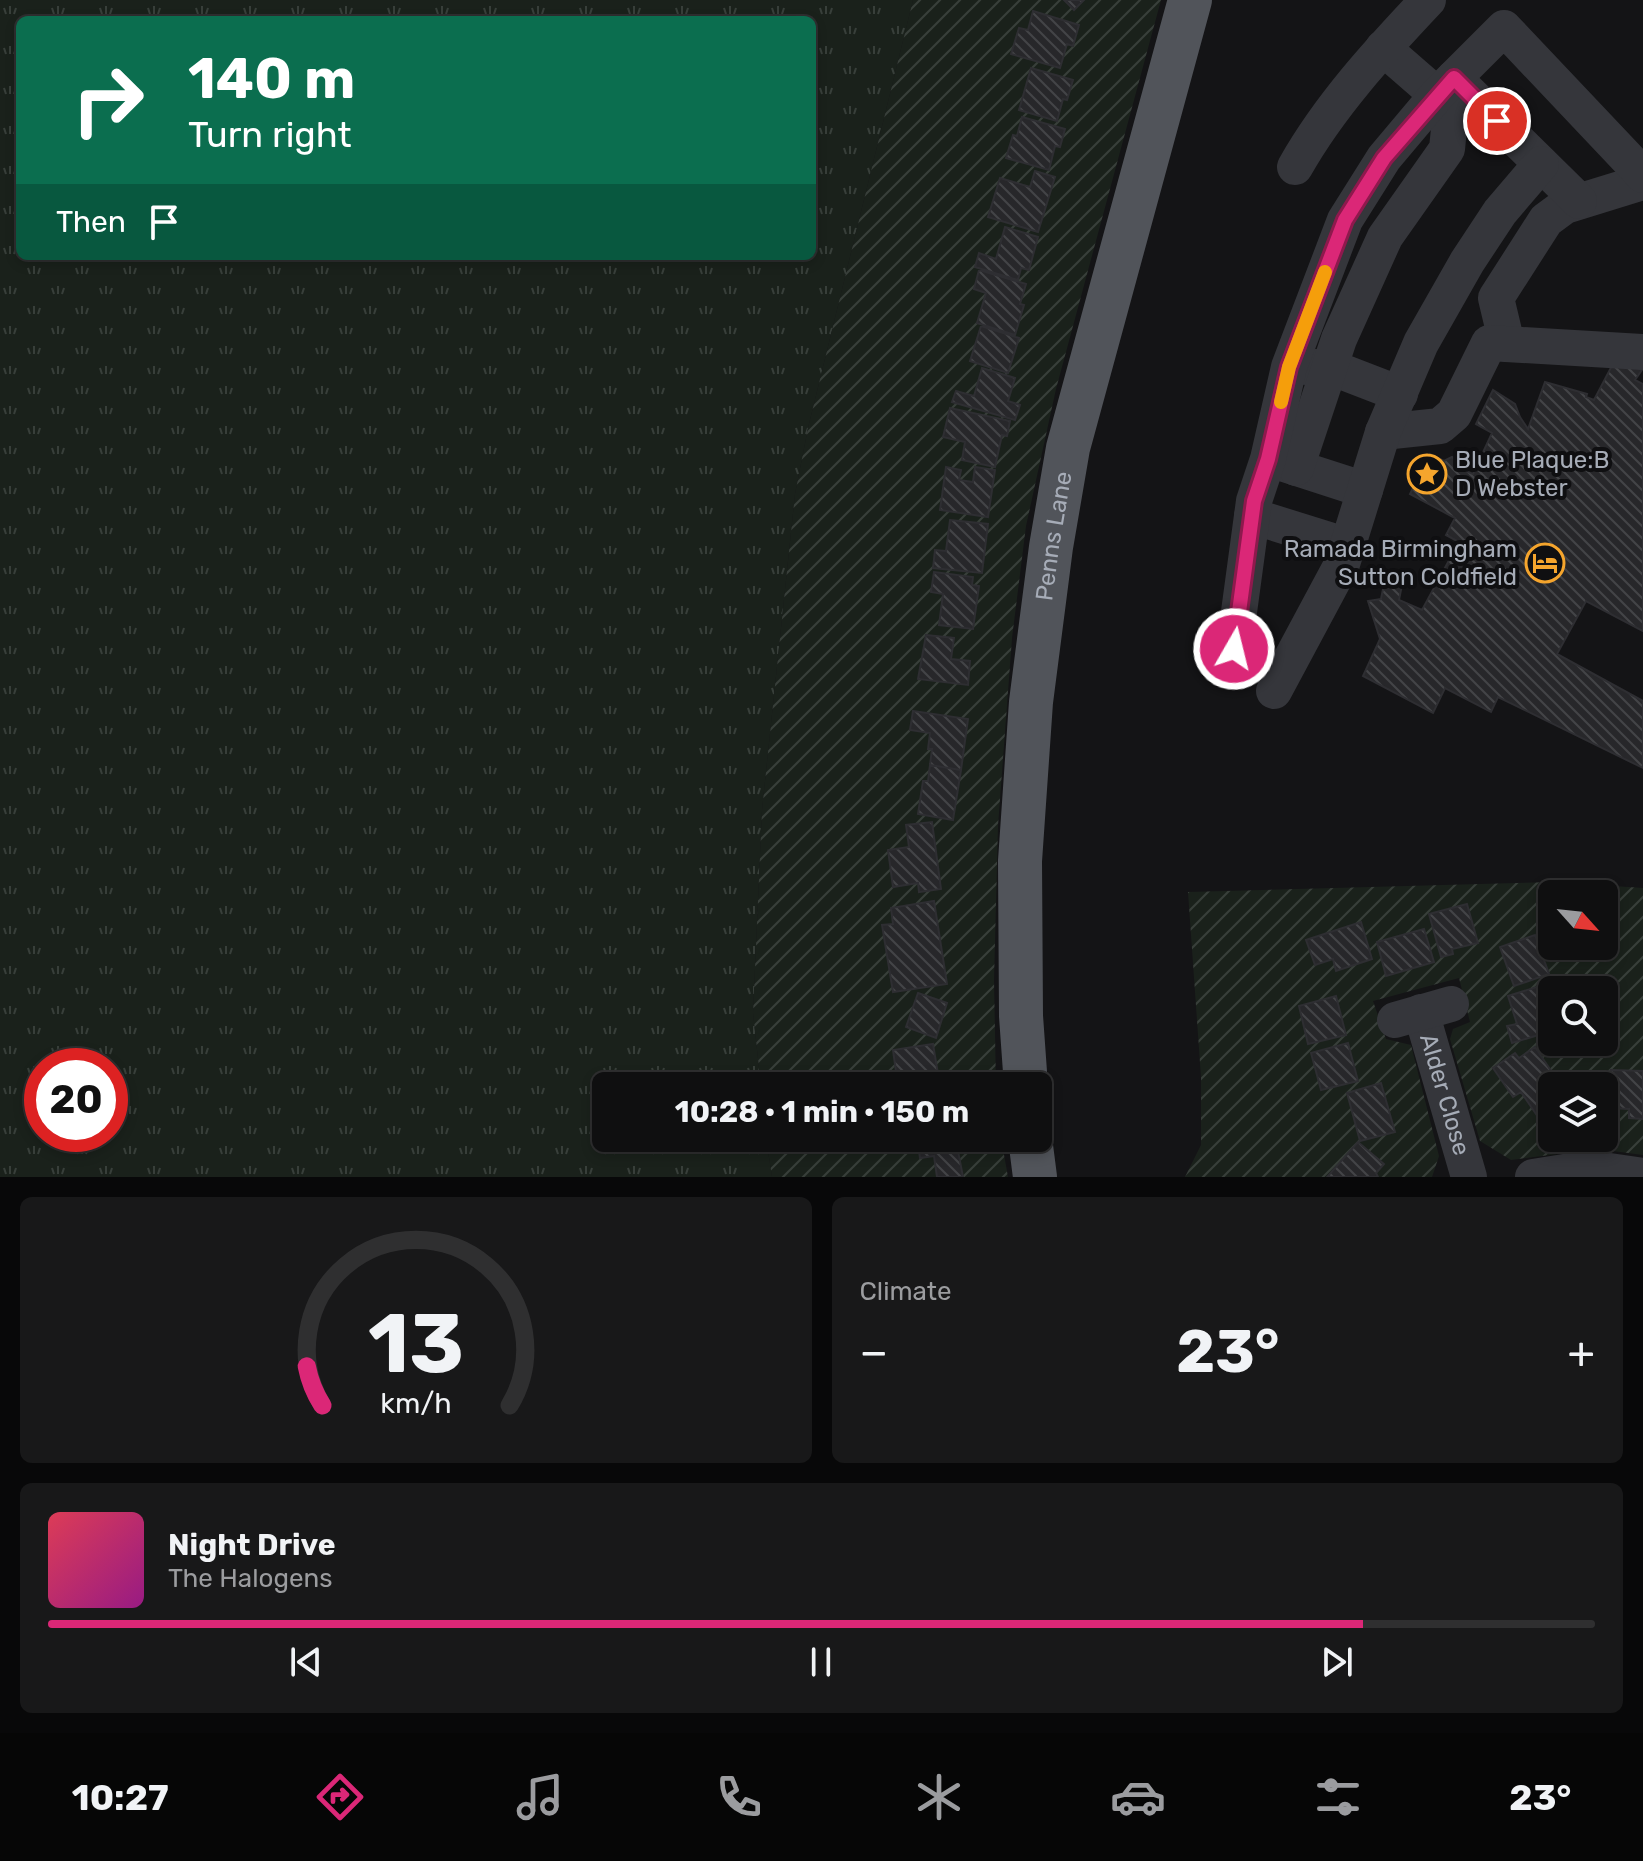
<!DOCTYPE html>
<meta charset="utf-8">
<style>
:root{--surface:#0f0f10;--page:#181819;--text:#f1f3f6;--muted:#9b9c9f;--line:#2f2f30;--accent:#db2777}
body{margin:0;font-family:Rubik,sans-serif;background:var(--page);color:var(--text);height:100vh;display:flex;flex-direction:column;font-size:30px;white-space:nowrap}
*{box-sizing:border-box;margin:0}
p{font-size:26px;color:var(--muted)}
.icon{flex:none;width:44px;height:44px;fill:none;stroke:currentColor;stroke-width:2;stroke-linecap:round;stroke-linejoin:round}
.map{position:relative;height:1177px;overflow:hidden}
.side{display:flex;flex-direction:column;gap:20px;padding:20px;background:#080809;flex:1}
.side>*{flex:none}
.banner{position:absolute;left:16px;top:16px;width:800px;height:244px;border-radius:12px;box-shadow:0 4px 12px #0003,0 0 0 2px var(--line);background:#0b6e4f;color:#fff;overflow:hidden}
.needle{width:52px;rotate:117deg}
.controls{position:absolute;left:1538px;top:880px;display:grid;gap:16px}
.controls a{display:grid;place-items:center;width:80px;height:80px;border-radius:12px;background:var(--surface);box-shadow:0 4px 12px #0003,0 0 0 2px var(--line);font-size:40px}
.speed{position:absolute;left:24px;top:1048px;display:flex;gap:16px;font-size:40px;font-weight:700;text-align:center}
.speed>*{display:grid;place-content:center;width:104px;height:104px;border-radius:50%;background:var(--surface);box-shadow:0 4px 12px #0003,0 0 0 2px var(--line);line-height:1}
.speed .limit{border:12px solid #d22;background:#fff;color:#111}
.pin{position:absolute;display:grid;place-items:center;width:68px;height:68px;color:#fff;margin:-34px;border:4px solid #fff;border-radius:50%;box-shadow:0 2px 8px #0007}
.me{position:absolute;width:88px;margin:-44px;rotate:8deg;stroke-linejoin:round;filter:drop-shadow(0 0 6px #0008)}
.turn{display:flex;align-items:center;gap:28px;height:168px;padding:0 40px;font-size:36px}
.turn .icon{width:104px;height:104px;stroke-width:2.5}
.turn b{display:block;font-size:56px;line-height:68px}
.then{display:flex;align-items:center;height:76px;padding:0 40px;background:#0003;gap:16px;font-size:30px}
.big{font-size:60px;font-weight:700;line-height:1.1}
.side .card{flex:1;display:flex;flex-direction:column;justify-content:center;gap:12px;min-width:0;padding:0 28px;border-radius:12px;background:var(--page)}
.side .dial{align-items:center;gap:0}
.dial svg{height:208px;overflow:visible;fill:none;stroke:var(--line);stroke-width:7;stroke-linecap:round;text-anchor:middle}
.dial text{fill:var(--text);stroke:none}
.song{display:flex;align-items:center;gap:24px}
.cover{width:96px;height:96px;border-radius:12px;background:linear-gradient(135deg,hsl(350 70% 55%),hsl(310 70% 35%))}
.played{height:8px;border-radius:4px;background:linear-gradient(90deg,var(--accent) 85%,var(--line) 85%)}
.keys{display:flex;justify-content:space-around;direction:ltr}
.heat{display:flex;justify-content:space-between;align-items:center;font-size:44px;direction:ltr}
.side .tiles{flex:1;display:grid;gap:20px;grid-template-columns:1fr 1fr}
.card:last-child{grid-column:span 2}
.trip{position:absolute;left:592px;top:1072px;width:460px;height:80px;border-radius:12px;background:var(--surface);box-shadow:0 4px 12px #0003,0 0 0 2px var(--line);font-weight:700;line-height:80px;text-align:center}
.tab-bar{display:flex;height:128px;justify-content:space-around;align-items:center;background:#060606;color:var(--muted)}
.tab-bar .icon{width:56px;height:56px}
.tab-bar .selected{color:var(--accent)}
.tab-bar b{font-size:36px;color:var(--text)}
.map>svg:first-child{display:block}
.grass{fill:url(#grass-tufts);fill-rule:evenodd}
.garden{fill:url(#garden-furrows);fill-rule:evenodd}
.building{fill:url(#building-back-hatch);stroke:#2e2e32;stroke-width:2}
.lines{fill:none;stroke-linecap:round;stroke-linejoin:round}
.minor{stroke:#35363b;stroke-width:36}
.major{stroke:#51545a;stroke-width:44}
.route-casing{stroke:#8e194d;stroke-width:20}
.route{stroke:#db2777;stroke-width:14}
.slow{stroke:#f59e0b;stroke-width:14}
.labels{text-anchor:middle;stroke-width:8;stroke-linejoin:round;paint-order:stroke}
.poi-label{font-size:24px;fill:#a6acb7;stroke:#0f0f11;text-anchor:start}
.street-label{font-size:24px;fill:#a6acb7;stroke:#0f0f11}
</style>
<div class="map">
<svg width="1643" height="1177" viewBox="0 0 1643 1177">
<defs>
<pattern id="grass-tufts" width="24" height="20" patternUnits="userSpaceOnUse" patternTransform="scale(2)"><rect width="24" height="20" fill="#1a211b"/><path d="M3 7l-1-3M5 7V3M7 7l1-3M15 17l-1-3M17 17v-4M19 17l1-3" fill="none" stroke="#383f3a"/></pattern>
<pattern id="garden-furrows" width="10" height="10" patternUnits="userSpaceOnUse" patternTransform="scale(2)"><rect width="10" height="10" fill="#1a211b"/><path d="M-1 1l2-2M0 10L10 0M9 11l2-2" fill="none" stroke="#383f3a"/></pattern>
<pattern id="building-back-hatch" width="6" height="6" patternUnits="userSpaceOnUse" patternTransform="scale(2)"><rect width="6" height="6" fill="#27272a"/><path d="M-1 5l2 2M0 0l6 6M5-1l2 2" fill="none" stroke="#434447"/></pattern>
</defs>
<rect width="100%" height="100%" fill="#141416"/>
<path class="grass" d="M0,0H913L808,428L795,494L762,810L753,1013L761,1086H606V1138H766L772,1177H0ZM20,20H812V256H20ZM42,1066H110V1134H42Z"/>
<path class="garden" d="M913,0H1161L1056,389L1026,526L1012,638L998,826L994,980L996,1086H761L753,1013L762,810L795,494L808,428Z
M1555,882L1643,888V1155L1598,1149L1511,1160L1480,1141L1450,1039L1453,1029L1470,1022L1459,978L1373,1001L1386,1039L1411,1045L1439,1156L1432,1177H1185L1201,1145V1077L1188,892ZM1552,894H1604V946H1552ZM1552,990H1604V1042H1552ZM1552,1086H1604V1138H1552Z
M766,1138H1001L1008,1177H772Z"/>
<path class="building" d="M1064,0H1084L1074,10Z
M1033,11L1079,25L1073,46L1067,44L1060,68L1011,54L1019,28L1028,30Z
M1031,68L1073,80L1067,100L1063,99L1057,121L1019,110Z
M1022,117L1065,129L1060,147L1055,146L1049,170L1006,158L1013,135L1017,136Z
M1035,171L1055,177L1038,232L988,217L1000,178L1030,187Z
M1005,227L1038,237L1029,270L1021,268L1018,280L975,267L979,253L996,259Z
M979,270L1026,284L1020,304L1024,305L1015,335L977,323L986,293L974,289Z
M981,326L1019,338L1008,373L970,361Z
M1616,358L1642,370L1635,380L1643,384V631L1586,601L1557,654L1643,701V768L1498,697L1491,712L1445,688L1433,713L1363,676L1380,639L1368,601L1381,599L1384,584L1402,585L1399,600L1422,610L1459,542L1446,535L1455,518L1410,494L1416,482L1413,474L1419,463L1427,460L1430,454L1444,461L1452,457L1465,464L1468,472L1473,474L1492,433L1476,424L1493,390L1515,404L1520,417L1528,429L1545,382L1587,394L1586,397L1594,400Z
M982,368L1015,378L1008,401L1020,405L1015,420L952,402L956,391L974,396Z
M950,408L1010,421L1007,436L1002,435L995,467L962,460L965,442L943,437Z
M946,467L961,470L959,480L973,482L975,467L995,470L988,517L940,510Z
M950,520L988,524L982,573L933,568L935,550L946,551Z
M934,572L973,577L972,585L979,586L973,629L939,625L943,594L931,592Z
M926,635L954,638L951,659L970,661L968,685L918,679Z
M913,711L968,719L961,770L930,765L932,749H928L930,733L910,730Z
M930,765L961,770L953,820L918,814L923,781H928Z
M932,822L941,889L919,892L918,883L893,887L888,850L909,847L906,825Z
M934,901L947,984L893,992L882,925L893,924L891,908Z
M1467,904L1478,943L1452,949L1453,954L1441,957L1429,914Z
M1361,922L1372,959L1336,971L1333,959L1315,965L1306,940Z
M1424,929L1434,962L1386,976L1377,942Z
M1535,935L1549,974L1514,986L1500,947Z
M1543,985L1552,1016V1031L1512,1043L1507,1026L1517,1024L1508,996Z
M918,993L947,1003L936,1038L906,1027Z
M1336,996L1346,1035L1308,1044L1299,1006Z
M1348,1043L1358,1081L1321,1090L1311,1053Z
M933,1044L940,1086H898L893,1050Z
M1535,1047L1558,1081L1568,1074L1576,1086H1552V1108L1538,1117L1521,1092L1513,1097L1493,1068L1515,1053L1519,1058Z
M1611,1070L1643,1071V1119L1629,1118V1109L1608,1108Z
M1381,1083L1395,1132L1360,1141L1347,1093Z
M917,1138H962L964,1150L958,1151L963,1177H937L934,1156L920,1158Z
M1358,1142L1384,1164L1376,1173L1378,1177H1327Z"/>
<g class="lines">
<g class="minor">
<path d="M1383,48L1437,95"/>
<path d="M1295,167C1330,105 1379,52 1428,0"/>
<path d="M1507,344L1496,298L1546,220L1565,206L1643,182"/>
<path d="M1306,367H1330L1400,394"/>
<path d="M1383,432L1440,426L1454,414L1489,343L1643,352"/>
<path d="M1275,461L1365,490"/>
<path d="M1296,468L1339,339L1385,237L1447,149L1454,78L1579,201"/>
<path d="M1252,516L1348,546"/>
<path d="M1234,649L1254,501L1268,459L1289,367L1345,220L1384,158L1437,95L1504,28L1643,175"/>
<path d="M1274,691L1342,564L1383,432L1421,343L1467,262L1500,212L1541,164"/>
<path id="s1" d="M1421,1012L1469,1177"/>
<path d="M1395,1020L1451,1004"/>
<path d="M1533,1177L1589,1168L1643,1176"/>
</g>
<g class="major">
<path id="s2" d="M1026,1086L1021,1016L1020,861L1031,702L1051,547L1068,448L1190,0"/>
<path d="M1030,1138L1035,1177"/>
</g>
</g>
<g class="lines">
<defs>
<path id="route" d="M1234,649L1254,501L1268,459L1289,367L1345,220L1384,158L1454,78L1497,121"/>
</defs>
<use href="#route" class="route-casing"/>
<use href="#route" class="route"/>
<path class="slow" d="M1281,402L1289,367L1325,272"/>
</g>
<defs>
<symbol id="sight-ring" viewBox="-11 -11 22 22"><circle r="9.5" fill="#0f0f11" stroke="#f5a52d" stroke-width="1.5"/><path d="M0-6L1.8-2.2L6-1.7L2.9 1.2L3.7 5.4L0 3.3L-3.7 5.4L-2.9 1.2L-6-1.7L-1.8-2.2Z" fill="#f5a52d"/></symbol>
<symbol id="hotel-ring" viewBox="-11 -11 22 22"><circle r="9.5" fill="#0f0f11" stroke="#f5a52d" stroke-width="1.5"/><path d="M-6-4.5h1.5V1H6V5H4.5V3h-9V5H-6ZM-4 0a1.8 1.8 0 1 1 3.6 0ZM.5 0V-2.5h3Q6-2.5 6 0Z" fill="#f5a52d"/></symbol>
</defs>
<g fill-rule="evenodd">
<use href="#sight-ring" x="1405" y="452" width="44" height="44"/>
<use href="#hotel-ring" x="1523" y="541" width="44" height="44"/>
</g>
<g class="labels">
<g class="poi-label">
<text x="1455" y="468">Blue Plaque:B<tspan x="1455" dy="28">D Webster</tspan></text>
<text x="1517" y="557" text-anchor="end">Ramada Birmingham<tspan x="1517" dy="28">Sutton Coldfield</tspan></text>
</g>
<g class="street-label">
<text dy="8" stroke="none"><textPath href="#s2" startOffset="552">Penns Lane</textPath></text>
<text dy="8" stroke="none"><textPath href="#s1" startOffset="86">Alder Close</textPath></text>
</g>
</g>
</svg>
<div class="controls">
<a><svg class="needle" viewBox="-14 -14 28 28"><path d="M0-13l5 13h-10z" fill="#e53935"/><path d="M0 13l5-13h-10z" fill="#9b9c9f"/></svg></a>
<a><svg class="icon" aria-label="search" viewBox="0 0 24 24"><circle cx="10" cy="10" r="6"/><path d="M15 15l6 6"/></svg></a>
<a><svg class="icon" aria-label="layers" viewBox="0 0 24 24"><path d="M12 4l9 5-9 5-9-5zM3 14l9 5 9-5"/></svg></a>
</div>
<div class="speed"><div class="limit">20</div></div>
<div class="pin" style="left:1497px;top:121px;background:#d93025"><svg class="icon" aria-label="arrive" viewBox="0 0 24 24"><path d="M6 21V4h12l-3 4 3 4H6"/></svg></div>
<svg class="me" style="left:1234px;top:649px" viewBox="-20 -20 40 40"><circle r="17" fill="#db2777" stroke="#fff" stroke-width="3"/><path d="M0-11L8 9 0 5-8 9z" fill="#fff"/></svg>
<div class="trip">10:28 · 1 min · 150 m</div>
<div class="banner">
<div class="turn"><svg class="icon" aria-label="right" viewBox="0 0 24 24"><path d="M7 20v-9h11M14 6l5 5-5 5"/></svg><div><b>140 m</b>Turn right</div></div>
<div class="then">Then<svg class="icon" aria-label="arrive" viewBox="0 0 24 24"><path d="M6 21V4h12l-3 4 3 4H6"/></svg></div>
</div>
</div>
<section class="side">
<div class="tiles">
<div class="card dial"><svg viewBox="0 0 100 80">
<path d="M14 69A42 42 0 1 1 86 69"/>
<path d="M14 69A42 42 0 0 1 8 54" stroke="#db2777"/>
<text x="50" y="56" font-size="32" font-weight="700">13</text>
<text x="50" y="72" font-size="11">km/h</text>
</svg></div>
<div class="card"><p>Climate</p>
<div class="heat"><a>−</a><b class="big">23°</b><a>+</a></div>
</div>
<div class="card">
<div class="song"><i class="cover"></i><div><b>Night Drive</b><p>The Halogens</p></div></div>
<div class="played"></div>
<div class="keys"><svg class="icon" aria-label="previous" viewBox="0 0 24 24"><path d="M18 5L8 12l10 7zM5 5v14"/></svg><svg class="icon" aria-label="pause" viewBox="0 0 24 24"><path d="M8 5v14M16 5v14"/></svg><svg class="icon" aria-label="next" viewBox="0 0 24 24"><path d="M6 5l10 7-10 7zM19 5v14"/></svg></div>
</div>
</div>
</section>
<nav class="tab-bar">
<b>10:27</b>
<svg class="icon selected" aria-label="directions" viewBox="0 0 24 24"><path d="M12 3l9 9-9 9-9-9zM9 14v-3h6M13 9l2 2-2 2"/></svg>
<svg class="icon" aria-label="music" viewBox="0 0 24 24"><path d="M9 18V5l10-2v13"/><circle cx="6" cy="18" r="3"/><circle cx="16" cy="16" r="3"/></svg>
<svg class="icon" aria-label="phone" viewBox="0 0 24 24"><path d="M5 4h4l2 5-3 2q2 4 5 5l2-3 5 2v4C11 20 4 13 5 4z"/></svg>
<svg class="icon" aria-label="climate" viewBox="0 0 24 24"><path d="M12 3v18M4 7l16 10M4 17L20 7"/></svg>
<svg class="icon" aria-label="car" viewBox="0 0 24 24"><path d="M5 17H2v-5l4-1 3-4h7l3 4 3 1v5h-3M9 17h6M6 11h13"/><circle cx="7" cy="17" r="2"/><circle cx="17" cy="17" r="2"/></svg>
<svg class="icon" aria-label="filters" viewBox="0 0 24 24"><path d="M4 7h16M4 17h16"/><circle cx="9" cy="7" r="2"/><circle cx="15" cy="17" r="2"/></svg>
<b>23°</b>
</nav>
